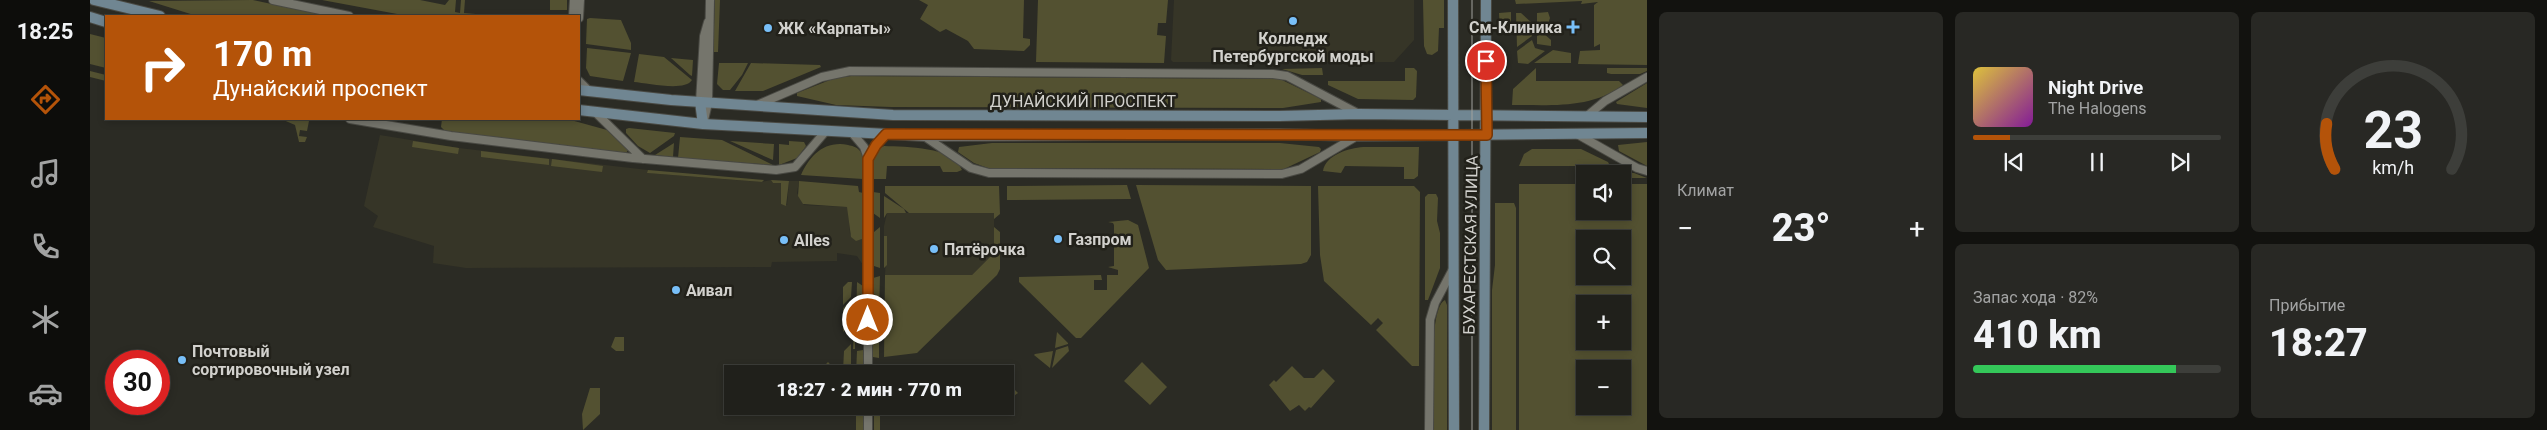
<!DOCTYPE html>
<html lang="ru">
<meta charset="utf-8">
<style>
:root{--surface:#20201b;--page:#282824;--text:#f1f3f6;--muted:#a2a3a3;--line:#3d3e3a;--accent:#b45309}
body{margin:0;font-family:Roboto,sans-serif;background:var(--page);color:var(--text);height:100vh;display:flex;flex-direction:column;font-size:19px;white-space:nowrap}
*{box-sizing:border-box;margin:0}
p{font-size:16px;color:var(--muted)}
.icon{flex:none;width:28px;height:28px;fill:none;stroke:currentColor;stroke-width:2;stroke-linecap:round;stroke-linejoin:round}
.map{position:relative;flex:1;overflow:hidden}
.drawer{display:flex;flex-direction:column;gap:12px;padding:12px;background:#12120f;width:900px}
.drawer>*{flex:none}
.banner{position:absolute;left:15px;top:15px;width:475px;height:105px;border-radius:0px;box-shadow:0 2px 8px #0003,0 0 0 1px var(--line);background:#b45309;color:#fff;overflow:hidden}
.buttons{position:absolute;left:1486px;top:165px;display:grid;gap:10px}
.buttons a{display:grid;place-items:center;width:55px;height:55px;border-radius:0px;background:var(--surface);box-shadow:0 2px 8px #0003,0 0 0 1px var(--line);font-size:25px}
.speed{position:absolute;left:15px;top:350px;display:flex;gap:10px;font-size:25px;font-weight:700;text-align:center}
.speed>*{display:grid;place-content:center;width:65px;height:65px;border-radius:50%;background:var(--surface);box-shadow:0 2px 8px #0003,0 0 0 1px var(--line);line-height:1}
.speed .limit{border:8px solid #d22;background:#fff;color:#111}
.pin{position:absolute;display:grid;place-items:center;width:42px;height:42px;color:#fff;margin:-21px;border:2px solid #fff;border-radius:50%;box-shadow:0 1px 5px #0007}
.me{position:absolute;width:55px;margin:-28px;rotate:0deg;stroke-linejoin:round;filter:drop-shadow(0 0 4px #0008)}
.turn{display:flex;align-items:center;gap:18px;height:105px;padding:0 25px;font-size:22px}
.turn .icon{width:65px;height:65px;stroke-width:2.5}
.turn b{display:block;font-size:35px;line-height:42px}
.big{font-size:38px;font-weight:800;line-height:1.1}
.drawer .widget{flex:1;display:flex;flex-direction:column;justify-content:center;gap:8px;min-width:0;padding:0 18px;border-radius:8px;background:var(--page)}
.drawer .dial{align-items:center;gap:0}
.dial svg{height:130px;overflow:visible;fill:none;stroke:var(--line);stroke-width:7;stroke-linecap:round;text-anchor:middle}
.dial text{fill:var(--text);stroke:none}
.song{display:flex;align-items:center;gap:15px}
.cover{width:60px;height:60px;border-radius:8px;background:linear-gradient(135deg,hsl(50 70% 55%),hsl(290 70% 35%))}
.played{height:5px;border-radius:2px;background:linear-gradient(90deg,var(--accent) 15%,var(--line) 15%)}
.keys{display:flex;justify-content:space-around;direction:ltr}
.heat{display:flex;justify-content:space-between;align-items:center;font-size:28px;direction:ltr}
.charge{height:8px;border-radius:4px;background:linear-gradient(90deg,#34c759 82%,var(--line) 0)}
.drawer .tiles{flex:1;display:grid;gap:12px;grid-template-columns:repeat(3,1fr)}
.widget:first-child{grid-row:span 2}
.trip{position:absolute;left:634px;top:365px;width:290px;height:50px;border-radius:0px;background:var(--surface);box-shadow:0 2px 8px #0003,0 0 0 1px var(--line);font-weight:800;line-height:50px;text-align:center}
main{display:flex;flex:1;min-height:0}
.dock{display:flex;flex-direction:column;width:90px;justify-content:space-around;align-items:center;background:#0d0d0b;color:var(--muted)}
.dock .icon{width:35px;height:35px}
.dock .active{color:var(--accent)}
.dock b{font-size:22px;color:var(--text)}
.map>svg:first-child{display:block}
.built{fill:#363527}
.green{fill:#535131;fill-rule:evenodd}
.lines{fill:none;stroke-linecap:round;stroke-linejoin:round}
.street-casing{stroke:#494943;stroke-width:10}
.secondary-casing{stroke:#494943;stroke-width:12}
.street{stroke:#75756c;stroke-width:8}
.secondary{stroke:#708692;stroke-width:10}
.tram{stroke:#a2a29d;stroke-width:1}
.route-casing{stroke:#753606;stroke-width:12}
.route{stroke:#b45309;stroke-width:9}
.poi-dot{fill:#78bff8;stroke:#22211a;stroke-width:2}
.labels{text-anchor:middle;stroke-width:5;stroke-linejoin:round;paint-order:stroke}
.poi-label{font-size:16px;font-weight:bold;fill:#d2d1cd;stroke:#22211a;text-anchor:start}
.street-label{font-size:16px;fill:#d2d1cd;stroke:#22211a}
</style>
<main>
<nav class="dock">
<b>18:25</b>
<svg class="icon active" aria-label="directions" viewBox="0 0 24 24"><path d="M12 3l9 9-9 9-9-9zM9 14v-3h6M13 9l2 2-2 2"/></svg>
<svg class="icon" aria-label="music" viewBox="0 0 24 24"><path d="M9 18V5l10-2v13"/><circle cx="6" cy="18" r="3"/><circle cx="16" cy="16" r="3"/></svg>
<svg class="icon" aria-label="phone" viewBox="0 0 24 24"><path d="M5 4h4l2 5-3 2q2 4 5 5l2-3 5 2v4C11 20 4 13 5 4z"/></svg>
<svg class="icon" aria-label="climate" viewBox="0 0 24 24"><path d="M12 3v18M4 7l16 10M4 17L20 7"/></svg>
<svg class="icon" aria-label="car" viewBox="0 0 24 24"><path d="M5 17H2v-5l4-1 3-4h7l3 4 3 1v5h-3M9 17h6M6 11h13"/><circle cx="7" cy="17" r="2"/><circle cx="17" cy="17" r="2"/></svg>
</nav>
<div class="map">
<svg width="1557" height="430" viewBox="0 0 1557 430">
<rect width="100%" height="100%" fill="#2b2b24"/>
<path class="built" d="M1084,0H1324V40L1304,62H1083L1081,60Z
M290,135L369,148L558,170V173L671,182L681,180L683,183H691V204L697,205L699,181H709L707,193L714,205L758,207L760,234L770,240L773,236V265L767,256L747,253V261L682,262L681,267L376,268L343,263L344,246L283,227L288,216L274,206Z
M797,213H904V253L882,275H795L797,236H794V226Z"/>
<path class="green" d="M163,0L238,16H107L59,1Z
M232,0H330L355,5L359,0H366L365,12L370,13L371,0H375L374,13L409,16H318Z
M460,0H477V10H460Z
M625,0H630L628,52H623Z
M829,0H934L933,38L940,39V45L934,51L884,49L878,41L856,29L850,32L830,19L838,5Z
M948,0H1078L1076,23H1068L1067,35L1076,36L1074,63L946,62Z
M1333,0H1354V28H1349L1348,51L1342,55L1337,54L1334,46Z
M1425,0H1557V65L1488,64L1490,51L1510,50V44L1504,47V5L1508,2L1491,4L1492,1L1426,4Z
M1421,12V31H1410L1409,13Z
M1458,12L1460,18L1458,24L1461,36L1447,23V13Z
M1426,13H1431L1443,24L1442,36L1427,47Z
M500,18L531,20L541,43V50L496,44L497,19Z
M1452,32L1461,40V46L1447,44V36Z
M0,34L16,38V68L0,64Z
M1442,40L1445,48L1455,51L1438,64L1428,63L1427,51Z
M497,48L541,53L533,81L500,76L496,68Z
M1463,50L1481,53V63H1444Z
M549,54L574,57L602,80C595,92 557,83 544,82Z
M581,58L603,60L602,76L600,75Z
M629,63H658L652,75L640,90H633L627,84Z
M661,63L730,65L731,67L673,91H645Z
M1232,68L1233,75H1212L1192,69Z
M1315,68H1324L1327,71L1326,97L1323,100L1268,99L1238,85V81H1315Z
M1446,68V81H1529L1533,85C1501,109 1461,105 1422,105L1423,89Z
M1517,68H1557V71L1550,74H1521L1517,73Z
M0,71L16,75V81L0,77Z
M761,76L1190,79L1231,99V102L1193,108L801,107L746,105L707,96V93L745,78Z
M1557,83V108L1527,104L1526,102Z
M191,119L219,121L217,131L210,130L209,136L217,137L215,142H209L205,125Z
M352,119H477L517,130L539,149L536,153L515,151L355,131L351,127Z
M539,128L585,133L584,136L560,153L548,146L536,133V129Z
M590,137L632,140L683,165L588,158Z
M323,141L369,148L368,154L322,147Z
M640,141L684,144L683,160Z
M699,141L714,142L716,146L707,158L689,165V144L699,145Z
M1557,142V166L1529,151L1528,145Z
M584,143L583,157L565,155Z
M902,143H1190L1229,147L1231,149L1230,152L1194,169L898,168L884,163L868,152L869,147Z
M750,144C777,146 773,156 773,179L711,175C718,159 730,144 750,144Z
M794,146C817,147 862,146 872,170L867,172H853L850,166H797L796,179H783C783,166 781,152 794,146Z
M1273,147H1329L1328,176L1324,179H1314V167L1255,166L1251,173L1233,171C1235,155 1259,148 1273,147Z
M1442,149H1491L1518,162L1520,166H1429L1434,154Z
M391,151L459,159V165L391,157Z
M462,159L513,166L512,172L461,166Z
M558,170L674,180L672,182L557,173Z
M1522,172L1544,173L1557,178H1533L1532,174Z
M681,180L699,181L696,206L691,204V183H683Z
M709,181L768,186L769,192L773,193L772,239L766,241L761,237L757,207L713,204L708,196Z
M1429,184H1495V211H1532L1533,184H1557V430H1429ZM1495,239H1532V276H1495ZM1495,304H1532V341H1495ZM1495,369H1532V406H1495Z
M1037,185L1041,199L917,200V186Z
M1046,185L1221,186V255L1217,262L1211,264L1076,270L1068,260Z
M795,186H909L910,214L904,219V213H819L795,193Z
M1228,186H1324L1330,192L1329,366H1322L1286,330L1293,323L1288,318L1281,325L1234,281L1230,255Z
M783,192L790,193V218L783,213Z
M1338,194H1346L1348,198L1347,221L1350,233V268L1338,300H1335V197Z
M794,196L814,209L816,213H797L794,218Z
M1405,203H1424L1426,208V430H1402V290L1405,265Z
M1038,220L1048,225L1059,268L991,338H986L929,282V277L1011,275L1012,280H1004V290H1017V275H1028V270L1018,267L1024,266V225L1023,223L1018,222Z
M790,227V268L784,266V232Z
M904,227L910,232V269L907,275L827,353L794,357L795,275H882L904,253Z
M794,236H797V265L794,268Z
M790,276L789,317L783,316V278Z
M758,282H762L761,297L753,305V287Z
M767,282L773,286V309L771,310L770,342H765V349H763L764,329L766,326Z
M762,299L761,324L753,332V308Z
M1355,300L1357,305V430H1344C1344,409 1337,308 1355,300Z
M783,322H789V358L783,357Z
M967,332L978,343V344L965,348Z
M525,337H534V351H526L521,347Z
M761,344V374H756L753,371L754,351Z
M978,346L979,351L962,368L966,350Z
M773,350V374H766L767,351Z
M963,351L960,368L944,355L945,354Z
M738,362L749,374H729L728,372Z
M1052,362L1077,387L1060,405L1034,381Z
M1202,366L1214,378H1224L1233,369L1245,381L1221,408L1219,407L1215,411L1209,405L1200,411L1179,385L1184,380L1186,382Z
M915,380L928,393L915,402Z
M500,388H510V414L493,430L492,414Z
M766,406H773V430H766Z
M784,406H790V430H784Z"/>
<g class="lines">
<defs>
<path id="street" d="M183,0L259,16
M483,16L484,0
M489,18L490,0
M489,81L499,91
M610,102L614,36L618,22
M667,105L732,77L760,71L1183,74L1197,76L1269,114
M505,112L553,159
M1497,116L1515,101L1557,77
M260,119L361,136L543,158L686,170L705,167L735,132
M614,120L618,103L620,0
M763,134L774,147L778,159V374
M1487,134L1547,168L1557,171
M834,136L881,168L899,173L1192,174L1211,169L1267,136
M778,159L786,145L796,135
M778,406V430
M1339,430L1340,320L1345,303L1363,269"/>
<path id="secondary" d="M4,0L70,16
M1363,0L1364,430
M0,17L16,22
M489,90L581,100L803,115L1189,116L1269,114L1557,117
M610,102L613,124
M489,110L613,124L834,136L1189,134L1267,136L1557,133
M1394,430L1396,0"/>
</defs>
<use href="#street" class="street-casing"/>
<use href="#secondary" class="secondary-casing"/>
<use href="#street" class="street"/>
<use href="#secondary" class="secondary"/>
<path class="tram" d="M1382,430V0"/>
</g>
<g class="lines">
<defs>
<path id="route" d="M778,320V159L786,145L796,134L1397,135L1396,61"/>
</defs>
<use href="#route" class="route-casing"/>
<use href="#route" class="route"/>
</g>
<g class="poi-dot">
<circle cx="1203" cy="21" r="5"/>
<path d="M1480.5 19.5h5v5h5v5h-5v5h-5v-5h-5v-5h5z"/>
<circle cx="678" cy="28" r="5"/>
<circle cx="968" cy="239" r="5"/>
<circle cx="694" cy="240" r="5"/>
<circle cx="844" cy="249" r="5"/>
<circle cx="586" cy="290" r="5"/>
<circle cx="92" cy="360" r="5"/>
</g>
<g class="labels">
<g class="poi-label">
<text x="1472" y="33" text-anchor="end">См-Клиника</text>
<text x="688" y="34">ЖК «Карпаты»</text>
<text x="1203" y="44" text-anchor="middle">Колледж<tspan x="1203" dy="18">Петербургской моды</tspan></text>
<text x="978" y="245">Газпром</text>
<text x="704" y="246">Alles</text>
<text x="854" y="255">Пятёрочка</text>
<text x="596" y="296">Аивал</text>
<text x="102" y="357">Почтовый<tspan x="102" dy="18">сортировочный узел</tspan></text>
</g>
<g class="street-label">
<text x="993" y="107">ДУНАЙСКИЙ ПРОСПЕКТ</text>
<text transform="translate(1380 245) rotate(-89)" y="6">БУХАРЕСТСКАЯ УЛИЦА</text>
</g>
</g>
</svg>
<div class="buttons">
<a><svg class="icon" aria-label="sound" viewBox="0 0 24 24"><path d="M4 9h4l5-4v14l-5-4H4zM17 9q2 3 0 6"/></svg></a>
<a><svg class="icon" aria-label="search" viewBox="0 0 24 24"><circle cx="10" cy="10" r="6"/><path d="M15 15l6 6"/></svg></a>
<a>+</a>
<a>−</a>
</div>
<div class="speed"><div class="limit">30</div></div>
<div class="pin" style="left:1396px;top:61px;background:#d93025"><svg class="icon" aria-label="arrive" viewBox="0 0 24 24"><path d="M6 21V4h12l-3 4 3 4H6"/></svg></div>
<svg class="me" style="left:778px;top:320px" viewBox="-20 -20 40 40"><circle r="17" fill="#b45309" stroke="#fff" stroke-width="3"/><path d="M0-11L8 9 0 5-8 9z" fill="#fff"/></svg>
<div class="trip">18:27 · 2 мин · 770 m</div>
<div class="banner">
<div class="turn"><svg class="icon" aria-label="right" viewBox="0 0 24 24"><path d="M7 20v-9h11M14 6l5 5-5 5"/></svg><div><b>170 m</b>Дунайский проспект</div></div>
</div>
</div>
<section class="drawer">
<div class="tiles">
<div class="widget"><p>Климат</p>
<div class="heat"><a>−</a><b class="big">23°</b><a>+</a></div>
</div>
<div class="widget">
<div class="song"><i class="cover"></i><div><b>Night Drive</b><p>The Halogens</p></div></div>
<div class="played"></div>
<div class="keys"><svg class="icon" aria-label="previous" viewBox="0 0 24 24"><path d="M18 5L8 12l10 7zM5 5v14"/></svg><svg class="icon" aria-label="pause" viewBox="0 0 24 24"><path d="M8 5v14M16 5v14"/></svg><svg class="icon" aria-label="next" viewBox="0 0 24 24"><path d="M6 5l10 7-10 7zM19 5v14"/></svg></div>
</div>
<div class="widget dial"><svg viewBox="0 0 100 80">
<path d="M14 69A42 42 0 1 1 86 69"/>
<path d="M14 69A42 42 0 0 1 9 41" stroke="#b45309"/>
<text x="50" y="56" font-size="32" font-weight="700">23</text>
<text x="50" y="72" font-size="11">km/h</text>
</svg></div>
<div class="widget"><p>Запас хода · 82%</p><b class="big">410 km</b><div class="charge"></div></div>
<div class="widget"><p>Прибытие</p><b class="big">18:27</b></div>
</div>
</section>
</main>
